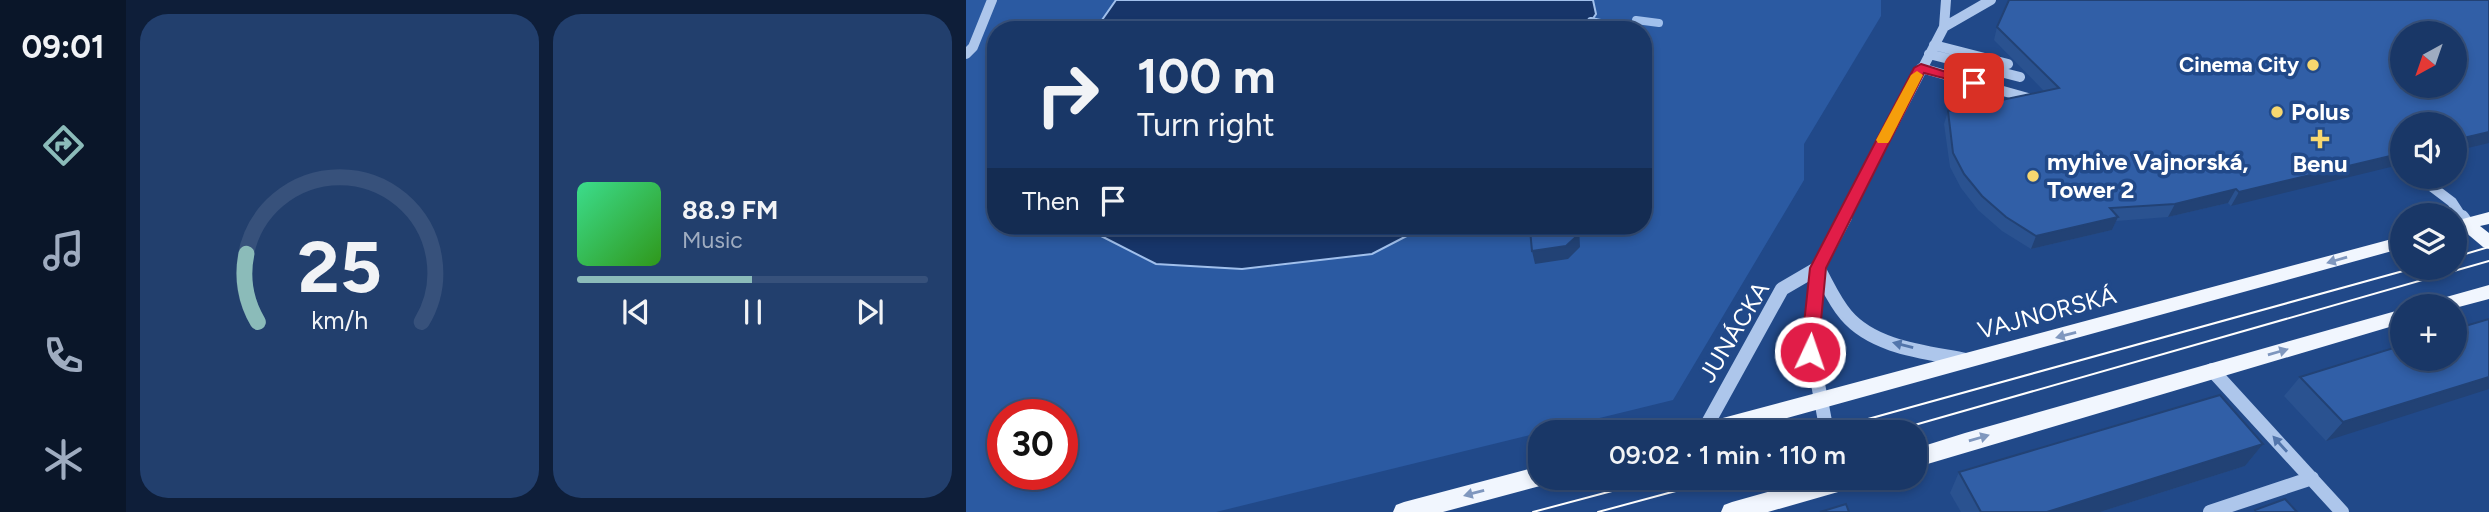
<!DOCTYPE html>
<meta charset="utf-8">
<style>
:root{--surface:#193767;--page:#223f6d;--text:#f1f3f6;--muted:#9facc0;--line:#37517b;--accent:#8bbbb9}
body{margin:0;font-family:Figtree,sans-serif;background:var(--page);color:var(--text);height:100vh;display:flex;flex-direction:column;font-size:26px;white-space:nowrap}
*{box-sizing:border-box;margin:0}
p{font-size:23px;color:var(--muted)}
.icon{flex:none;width:38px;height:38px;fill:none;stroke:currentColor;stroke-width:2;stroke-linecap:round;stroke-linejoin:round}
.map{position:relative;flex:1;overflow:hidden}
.details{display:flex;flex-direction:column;gap:14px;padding:14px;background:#0e1e39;width:840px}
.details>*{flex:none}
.banner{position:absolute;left:21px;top:21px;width:665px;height:214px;border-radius:28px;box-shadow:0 4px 10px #0003,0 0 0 2px var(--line);background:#193767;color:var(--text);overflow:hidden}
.needle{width:46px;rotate:220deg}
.tools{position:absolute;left:1424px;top:21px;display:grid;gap:14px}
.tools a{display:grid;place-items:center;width:77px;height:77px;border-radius:50%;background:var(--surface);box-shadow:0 4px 10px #0003,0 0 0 2px var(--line);font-size:35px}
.speed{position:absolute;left:21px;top:399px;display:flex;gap:14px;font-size:35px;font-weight:700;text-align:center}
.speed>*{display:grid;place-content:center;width:91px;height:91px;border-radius:50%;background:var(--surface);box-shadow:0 4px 10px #0003,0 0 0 2px var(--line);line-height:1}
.speed .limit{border:10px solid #d22;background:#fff;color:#111}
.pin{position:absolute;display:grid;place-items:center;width:60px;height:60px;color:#fff;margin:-30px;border-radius:14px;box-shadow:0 4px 10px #0006}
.me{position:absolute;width:77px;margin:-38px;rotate:3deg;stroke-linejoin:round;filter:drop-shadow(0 0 5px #0008)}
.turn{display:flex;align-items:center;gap:24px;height:147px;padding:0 35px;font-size:32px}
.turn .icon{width:91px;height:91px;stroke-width:2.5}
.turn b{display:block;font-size:49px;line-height:60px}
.then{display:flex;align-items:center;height:66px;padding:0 35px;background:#0003;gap:14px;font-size:26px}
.details .tile{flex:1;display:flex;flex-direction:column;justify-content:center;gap:10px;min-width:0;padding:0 24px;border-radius:28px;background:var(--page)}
.details .dial{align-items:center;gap:0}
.dial svg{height:182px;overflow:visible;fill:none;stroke:var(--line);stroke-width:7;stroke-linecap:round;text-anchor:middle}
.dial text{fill:var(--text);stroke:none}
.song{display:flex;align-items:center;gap:21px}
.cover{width:84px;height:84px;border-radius:10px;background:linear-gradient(135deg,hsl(150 70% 55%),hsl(110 70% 35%))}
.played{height:7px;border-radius:4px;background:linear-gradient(90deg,var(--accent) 50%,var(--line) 50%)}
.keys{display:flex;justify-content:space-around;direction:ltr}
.details .tiles{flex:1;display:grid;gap:14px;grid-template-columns:repeat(2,1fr)}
.trip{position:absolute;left:562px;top:420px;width:399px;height:70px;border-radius:28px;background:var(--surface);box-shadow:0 4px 10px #0003,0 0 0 2px var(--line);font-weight:600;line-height:70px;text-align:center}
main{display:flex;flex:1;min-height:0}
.dock{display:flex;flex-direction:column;width:126px;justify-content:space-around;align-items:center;background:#0a1629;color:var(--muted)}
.dock .icon{width:49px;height:49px}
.dock .on{color:var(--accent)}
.dock b{font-size:32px;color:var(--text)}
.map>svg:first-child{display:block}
.green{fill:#2b5aa2;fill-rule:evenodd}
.water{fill:#173569;stroke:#a1c0ec;stroke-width:2}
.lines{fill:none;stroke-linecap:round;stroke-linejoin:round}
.stream{stroke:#a1c0ec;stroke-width:8}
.minor-far1{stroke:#adc6eb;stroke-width:10}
.minor{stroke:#adc6eb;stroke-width:14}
.major{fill:#f1f6fe;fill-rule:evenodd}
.tram{stroke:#fff;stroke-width:2}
.wall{fill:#2a5290}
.shaded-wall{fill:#224275}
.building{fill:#315fa7;stroke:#224275;stroke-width:2;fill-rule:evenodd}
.oneway{fill:#7f97be}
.oneway2{fill:#5275ab}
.route{fill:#e11d48;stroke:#92132f;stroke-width:2}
.slow{fill:#f59e0b}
.poi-dot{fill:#f7d76f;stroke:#214989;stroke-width:2.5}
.labels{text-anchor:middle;stroke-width:7;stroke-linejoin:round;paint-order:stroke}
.far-poi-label{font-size:21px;font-weight:bold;fill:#fff;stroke:#214989;text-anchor:end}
.poi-label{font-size:24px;font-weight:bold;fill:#fff;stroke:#214989;text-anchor:start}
.street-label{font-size:24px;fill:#fff;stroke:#214989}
</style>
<main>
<nav class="dock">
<b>09:01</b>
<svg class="icon on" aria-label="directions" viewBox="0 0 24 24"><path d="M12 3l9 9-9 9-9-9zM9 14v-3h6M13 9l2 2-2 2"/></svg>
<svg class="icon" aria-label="music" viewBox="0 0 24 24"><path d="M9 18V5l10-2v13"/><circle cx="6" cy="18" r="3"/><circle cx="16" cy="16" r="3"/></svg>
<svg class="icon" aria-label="phone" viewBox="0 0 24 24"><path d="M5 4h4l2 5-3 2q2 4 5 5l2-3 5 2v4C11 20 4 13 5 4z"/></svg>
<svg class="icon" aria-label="climate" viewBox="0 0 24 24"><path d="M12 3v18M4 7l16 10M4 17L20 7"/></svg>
</nav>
<section class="details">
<div class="tiles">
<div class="tile dial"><svg viewBox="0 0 100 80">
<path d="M14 69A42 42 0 1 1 86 69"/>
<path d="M14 69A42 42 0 0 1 9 39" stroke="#8bbbb9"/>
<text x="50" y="56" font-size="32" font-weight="700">25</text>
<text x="50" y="72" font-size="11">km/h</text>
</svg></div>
<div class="tile">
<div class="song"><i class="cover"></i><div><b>88.9 FM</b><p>Music</p></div></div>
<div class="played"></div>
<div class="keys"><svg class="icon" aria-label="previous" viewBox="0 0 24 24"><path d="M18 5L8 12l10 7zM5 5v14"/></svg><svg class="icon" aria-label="pause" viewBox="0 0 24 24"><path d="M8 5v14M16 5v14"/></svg><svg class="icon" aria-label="next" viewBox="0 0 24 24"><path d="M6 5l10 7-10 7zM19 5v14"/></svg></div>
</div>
</div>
</section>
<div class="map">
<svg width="1523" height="512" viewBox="0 0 1523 512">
<rect width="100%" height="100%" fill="#214989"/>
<path class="green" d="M0,0H915V16L838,144V180L707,400L250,512H0ZM30,30H677V226H30ZM37,415H96V474H37Z"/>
<path class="water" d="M150,0H627L630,14L619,30H129Z
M132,226H460L406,254L276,269L190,264L135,236Z"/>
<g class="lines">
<path class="stream" d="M670,20L693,23
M625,21L648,26"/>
<path class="minor-far1" d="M978,27L1025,0
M968,45L1042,64
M0,54L7,47L26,0
M963,54L1054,77
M955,68L1062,98
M1453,177L1486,202L1497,219
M878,219L978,27L980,0"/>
<path class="minor" d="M1496,217L1501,224
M852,268C861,284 868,301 880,315C908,348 960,352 1000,360
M1246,370L1376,512
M737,432L816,289L852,268
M861,432L843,336L852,268L879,217
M1244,512L1346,478"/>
<path class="major" d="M1523,212V224L1514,226L1523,233V249L1517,247L1498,231L1489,233V221Z
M1437,236V248L770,432H727L731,426L738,423Z
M1523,285V299L1489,308V306H1464L1466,301Z
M1437,309V323L948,468V449L999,433Z
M574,466V478H584L582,483L574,486L477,512H427L430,505L438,502Z
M851,478H897L894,485L886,488L802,512H755L758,505L766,502Z"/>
<path class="tram" d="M1489,257L1523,247
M855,432L1448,268
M924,432L1523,261
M567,512L695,478
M632,512L758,478"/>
</g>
<path class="wall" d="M1523,0L1265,206L1262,203L1202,217L1150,221L1146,230L1065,249L1036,231L1012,210L995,188L984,167L978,124L982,111L1078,91L1028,40L1031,27Z
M1489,359L1360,441L1318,396L1334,377Z
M1297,444L1279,466L1134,512H995L984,493L993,472Z"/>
<path class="shaded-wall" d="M1523,132V143L1489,151V140Z
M1437,153V164L1265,206L1273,192Z
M1270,189L1262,203L1202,217L1209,204Z
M1152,217L1146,230L1065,249L1070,236Z
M613,226L614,247L602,259L569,264L566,251Z
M1523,377V389L1360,441L1377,422Z
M1297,444L1279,466L1134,512H1081Z"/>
<path class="building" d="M1043,0H1523V132L1489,140V124H1437V153L1273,192L1270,189L1209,204L1144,208L1152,217L1070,236L1040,217L1016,196L998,174L987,153L982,111L1004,106L1010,95L1031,101L1093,88L1031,27ZM1437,33H1489V86H1437Z
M567,226H612V235L600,246L566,251L564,229Z
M1523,319V377L1377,422L1334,377L1437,345V359H1489V329Z
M1254,395L1297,444L1081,512H1015L993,472Z
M1319,499L1331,512H1290L1289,510Z
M880,504L883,512H854Z"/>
<defs><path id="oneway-solid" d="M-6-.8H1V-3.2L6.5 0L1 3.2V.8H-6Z" transform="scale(1.75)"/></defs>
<g class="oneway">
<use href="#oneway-solid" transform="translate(1371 260) rotate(164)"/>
<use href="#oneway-solid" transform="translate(1100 335) rotate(165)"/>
<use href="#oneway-solid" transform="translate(1312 352) rotate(-16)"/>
<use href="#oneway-solid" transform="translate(1013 438) rotate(-16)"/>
<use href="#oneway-solid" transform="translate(508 493) rotate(165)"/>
</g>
<g class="oneway2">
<use href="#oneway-solid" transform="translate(937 345) rotate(-166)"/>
<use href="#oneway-solid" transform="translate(1314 444) rotate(-132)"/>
</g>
<path class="route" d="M955,64L1015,83L1008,86L958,73L860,268L852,352L850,357H837L835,352L844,268L948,68Z"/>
<path class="slow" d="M951,71L957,75L924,140L922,143H912L910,140L945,75Z"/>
<g class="poi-dot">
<circle cx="1347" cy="65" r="7"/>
<circle cx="1311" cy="112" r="7"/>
<path d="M1350.5 128.5h7v7h7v7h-7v7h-7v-7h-7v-7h7z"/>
<circle cx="1067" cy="176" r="7"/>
</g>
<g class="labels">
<g class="far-poi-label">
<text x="1333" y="72">Cinema City</text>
</g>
<g class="poi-label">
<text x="1325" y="120">Polus</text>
<text x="1081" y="170">myhive Vajnorská,<tspan x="1081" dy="28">Tower 2</tspan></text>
<text x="1354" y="172" text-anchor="middle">Benu</text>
</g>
<g class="street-label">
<text transform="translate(1081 313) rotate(-15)" y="8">VAJNORSKÁ</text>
<text transform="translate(768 332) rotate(-59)" y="8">JUNÁCKA</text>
</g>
</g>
</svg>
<div class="tools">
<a><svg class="needle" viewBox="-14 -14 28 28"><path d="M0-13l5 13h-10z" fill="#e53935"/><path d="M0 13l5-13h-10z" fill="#9facc0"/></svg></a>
<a><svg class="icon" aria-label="sound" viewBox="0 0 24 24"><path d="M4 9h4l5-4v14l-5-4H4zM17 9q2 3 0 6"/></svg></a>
<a><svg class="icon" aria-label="layers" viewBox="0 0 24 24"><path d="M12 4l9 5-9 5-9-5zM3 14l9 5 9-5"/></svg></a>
<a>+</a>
</div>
<div class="speed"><div class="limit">30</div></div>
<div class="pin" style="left:1008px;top:83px;background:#d93025"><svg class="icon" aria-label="arrive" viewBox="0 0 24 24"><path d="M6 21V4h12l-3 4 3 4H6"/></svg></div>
<svg class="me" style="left:844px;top:352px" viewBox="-20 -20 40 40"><circle r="17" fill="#e11d48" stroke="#fff" stroke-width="3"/><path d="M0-11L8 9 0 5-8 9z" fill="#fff"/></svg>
<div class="trip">09:02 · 1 min · 110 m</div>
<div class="banner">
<div class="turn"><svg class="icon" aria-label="right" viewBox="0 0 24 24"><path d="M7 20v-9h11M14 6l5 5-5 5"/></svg><div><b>100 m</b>Turn right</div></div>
<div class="then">Then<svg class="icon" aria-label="arrive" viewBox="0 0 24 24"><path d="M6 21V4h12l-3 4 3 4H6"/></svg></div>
</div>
</div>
</main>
